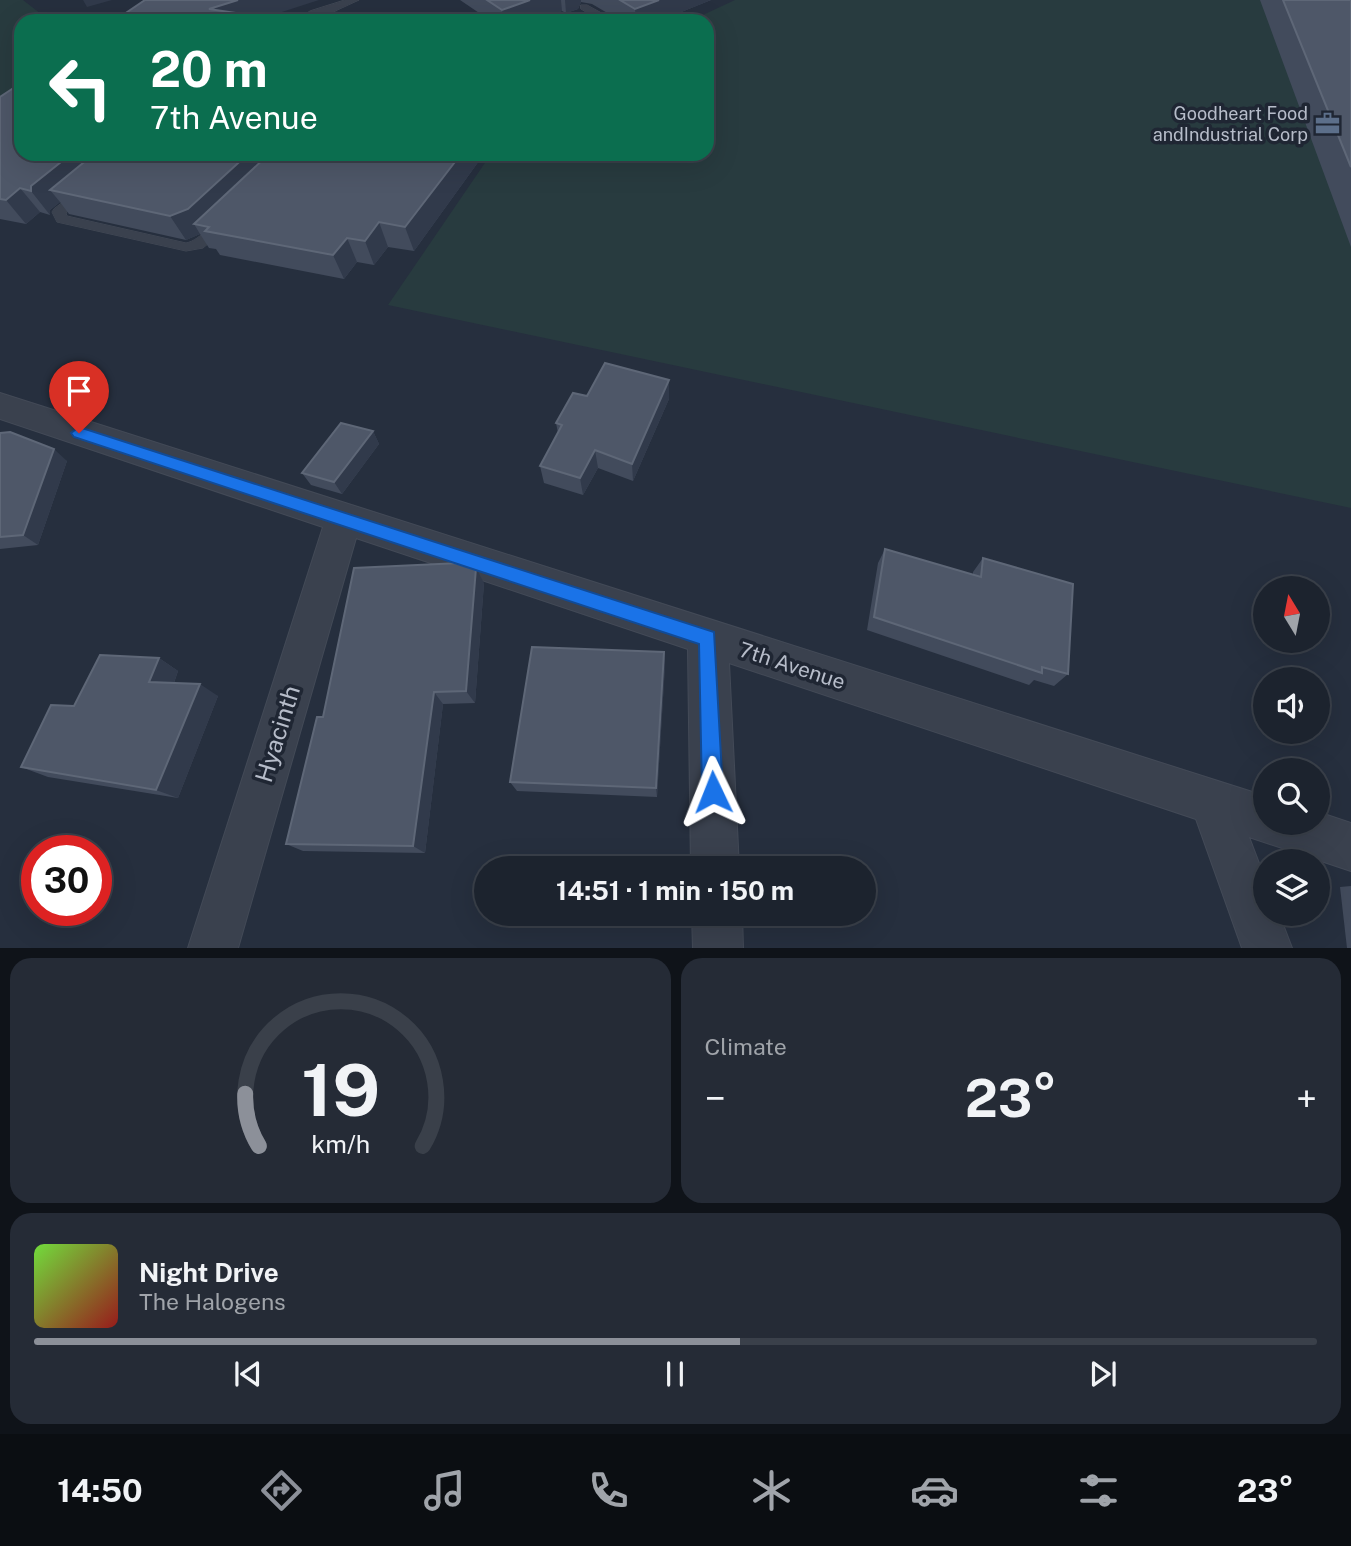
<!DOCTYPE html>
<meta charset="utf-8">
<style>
:root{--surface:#1c232e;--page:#252b36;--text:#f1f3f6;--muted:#a0a4aa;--line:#3a404a;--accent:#8c9099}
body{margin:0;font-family:"Public Sans",sans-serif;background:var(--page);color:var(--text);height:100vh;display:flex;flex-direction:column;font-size:26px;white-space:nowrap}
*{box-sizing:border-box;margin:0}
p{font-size:23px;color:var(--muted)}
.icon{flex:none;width:38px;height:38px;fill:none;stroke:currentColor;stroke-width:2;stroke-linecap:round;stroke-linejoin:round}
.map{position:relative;height:948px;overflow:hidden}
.panel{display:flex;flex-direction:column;gap:10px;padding:10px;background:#0f1319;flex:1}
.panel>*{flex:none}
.top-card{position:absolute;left:14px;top:14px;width:700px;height:147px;border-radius:21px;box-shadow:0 7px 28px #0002,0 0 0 2px var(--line);background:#0b6e4f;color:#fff;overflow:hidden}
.needle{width:46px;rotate:350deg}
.tools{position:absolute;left:1253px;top:576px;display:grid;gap:14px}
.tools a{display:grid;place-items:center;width:77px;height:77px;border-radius:50%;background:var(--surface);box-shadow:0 7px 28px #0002,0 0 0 2px var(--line);font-size:35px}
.speed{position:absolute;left:21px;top:835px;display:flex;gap:14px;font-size:35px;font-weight:700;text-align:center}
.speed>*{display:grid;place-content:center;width:91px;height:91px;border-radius:50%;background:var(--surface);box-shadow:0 7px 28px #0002,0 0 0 2px var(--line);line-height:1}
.speed .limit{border:10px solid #d22;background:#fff;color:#111}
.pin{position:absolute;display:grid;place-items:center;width:60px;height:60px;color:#fff;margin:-72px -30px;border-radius:50% 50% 50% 0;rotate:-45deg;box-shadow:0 0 7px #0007}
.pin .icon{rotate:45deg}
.me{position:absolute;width:77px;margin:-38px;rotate:358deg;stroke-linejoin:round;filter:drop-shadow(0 0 5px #0008)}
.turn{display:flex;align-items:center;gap:24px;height:147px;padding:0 21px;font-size:32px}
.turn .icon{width:91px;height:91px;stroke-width:2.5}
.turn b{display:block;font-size:49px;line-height:60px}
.big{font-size:52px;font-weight:700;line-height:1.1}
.panel .tile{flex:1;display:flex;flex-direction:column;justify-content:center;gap:10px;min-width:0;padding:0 24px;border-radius:21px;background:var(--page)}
.panel .dial{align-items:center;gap:0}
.dial svg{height:182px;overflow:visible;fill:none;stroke:var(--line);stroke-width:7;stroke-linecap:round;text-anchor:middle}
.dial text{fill:var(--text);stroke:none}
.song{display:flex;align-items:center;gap:21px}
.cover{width:84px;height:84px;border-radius:10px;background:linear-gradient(135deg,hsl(100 70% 55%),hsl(0 70% 35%))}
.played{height:7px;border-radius:4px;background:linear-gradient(90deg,var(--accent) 55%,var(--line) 55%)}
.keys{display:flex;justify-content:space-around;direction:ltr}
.heat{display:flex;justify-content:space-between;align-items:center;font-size:38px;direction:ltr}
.panel .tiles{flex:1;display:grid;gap:10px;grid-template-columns:1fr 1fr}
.tile:last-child{grid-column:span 2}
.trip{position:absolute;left:474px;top:856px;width:402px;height:70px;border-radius:35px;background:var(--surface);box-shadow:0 7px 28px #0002,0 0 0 2px var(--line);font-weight:700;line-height:70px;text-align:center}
.tab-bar{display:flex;height:112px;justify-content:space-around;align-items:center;background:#0b0e12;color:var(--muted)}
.tab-bar .icon{width:49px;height:49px}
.tab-bar .on{color:var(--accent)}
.tab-bar b{font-size:32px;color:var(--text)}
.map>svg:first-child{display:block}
.green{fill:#283b3f}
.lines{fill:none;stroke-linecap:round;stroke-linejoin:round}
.lane-casing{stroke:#434a57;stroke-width:1}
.street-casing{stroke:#434a57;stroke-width:2}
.lane{fill:#3a414e;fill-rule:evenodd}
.street{fill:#3a414e;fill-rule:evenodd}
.wall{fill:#424b5c}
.shaded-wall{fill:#313a4b}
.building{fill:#4e5768;stroke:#5e6777;stroke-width:2}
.route{fill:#1a73e8;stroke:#114b97;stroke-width:2}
.labels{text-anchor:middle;stroke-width:7;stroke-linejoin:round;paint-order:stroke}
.far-poi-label{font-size:18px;fill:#b6bcc9;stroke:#1f2633;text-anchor:end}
.street-label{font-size:21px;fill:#b6bcc9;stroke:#1f2633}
.near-street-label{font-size:24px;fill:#b6bcc9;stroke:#1f2633}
</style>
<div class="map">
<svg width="1351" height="948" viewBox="0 0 1351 948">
<rect width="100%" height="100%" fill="#262f3e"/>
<path class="green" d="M0,0H23L50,21H21V103L0,117Z
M735,0H1351V508L388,305L491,154H707V21H690Z"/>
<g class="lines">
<defs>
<path id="lane" d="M345,0H359L333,12L398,18L403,21L320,17L309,21H295L310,11Z
M581,5H587L616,21H603L593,16L579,21H565L586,12L581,9Z
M83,187L89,191L66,213L67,216L186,243C202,240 212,219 228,222L230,225L203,248L186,251L57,222L52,212L54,209Z"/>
<path id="street" d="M0,393L1265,796V822H1318V812L1351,823V871L1249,837L1265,879V914H1279L1292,948H1242L1196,819L729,663L739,868H691L688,649L356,538L238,948H188L323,527L0,419Z
M692,914H742L743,948H693Z"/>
</defs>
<use href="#lane" class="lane-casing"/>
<use href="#street" class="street-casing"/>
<use href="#lane" class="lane"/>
<use href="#street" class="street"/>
</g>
<path class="wall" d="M460,0H711L659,21H621L592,4L581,2L578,9L566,13L562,11L533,21H491Z
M1260,0H1351V247Z
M0,97L21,154H484L414,251L388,247L374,265L357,262L344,279L220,255L216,249L209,248L200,234L186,240L69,214L60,202L50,210V215L40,212L26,224L0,219Z
M669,380V399L633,481L598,468L583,495L544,483L540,466L558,433L556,423L587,396Z
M373,431L379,444L342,494L311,485L302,473Z
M0,433L67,461L38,545L0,549Z
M885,549L973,575V572L983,558L1068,674L1054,686L1034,680L1029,685L867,630L878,563Z
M484,583L475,703L443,704L425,853L303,851L286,844L323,717Z
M664,652L665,665L657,797L517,791L510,782Z
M159,658L178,671L174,683L218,696L178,798L48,777L21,767Z
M1351,886V948H1347L1340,887Z"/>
<path class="shaded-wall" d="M83,0H112L87,7Z
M238,0H319L254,21L209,9Z
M530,0H561L562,11L533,21H504L502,10Z
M565,0H581V2L578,9L566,13Z
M659,0H711L659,21H636L635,9Z
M71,154H117L50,190L60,202L50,210V215L31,191V186Z
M248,154H285L197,224L188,209Z
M461,154H484L414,251L405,227Z
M20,188L40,212L26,224L6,200Z
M188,209L197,224H194L200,234L186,240L170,216Z
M379,222L388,247L374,265L365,241Z
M347,238L357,262L344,279L333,255Z
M669,380V399L633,481L632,464Z
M373,431L379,444L342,494L334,482Z
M54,449L67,461L38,545L23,535Z
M595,450L598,468L583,495L580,478Z
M476,568L484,583L475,703L466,691Z
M664,652L665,665L657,797L656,788Z
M159,658L178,671L170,694L149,682Z
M200,684L218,696L178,798L156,790Z
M434,692L443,704L425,853L413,846Z"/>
<path class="building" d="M145,0H238L209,9L289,21H114Z
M487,0H530L502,10Z
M620,0H659L635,9Z
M1283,0H1351V167Z
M21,83V154H71L31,186V191L20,188L6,200L0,199V97Z
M94,154H248L188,209L170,216L50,190Z
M269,154H461L405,227L379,222L365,241L347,238L333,255L205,231L209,227L194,224Z
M605,363L669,380L632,464L595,450L580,478L540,466L562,425L556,423L573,393L587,396Z
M341,423L373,431L334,482L302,473Z
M10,432L54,449L23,535L0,537V433Z
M885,549L981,577L983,558L1073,584L1068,674L1042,667V673L874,617Z
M460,563L476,568L466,691L434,692L413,846L286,844L317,717H323L354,568Z
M532,647L664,652L656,788L510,782Z
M100,655L159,658L149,682L200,684L156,790L21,767L51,705L74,706Z"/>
<path class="route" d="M79,427L714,632L723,792L720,799L713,802L705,799L702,792L699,644L74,437L71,433Z"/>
<defs>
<symbol id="office-bare" viewBox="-9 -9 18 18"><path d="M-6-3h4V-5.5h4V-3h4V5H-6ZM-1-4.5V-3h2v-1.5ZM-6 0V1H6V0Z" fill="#5c6f8a" stroke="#1f2633" stroke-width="2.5" paint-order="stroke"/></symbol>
</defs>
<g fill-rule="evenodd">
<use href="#office-bare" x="1310" y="106" width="35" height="35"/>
</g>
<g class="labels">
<g class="far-poi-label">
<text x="1308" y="120">Goodheart Food<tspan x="1308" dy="21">andIndustrial Corp</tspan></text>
</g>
<g class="street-label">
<text transform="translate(792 666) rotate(18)" y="7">7th Avenue</text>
</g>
<g class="near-street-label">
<text transform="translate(278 734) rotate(-73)" y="8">Hyacinth</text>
</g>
</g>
</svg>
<div class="tools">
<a><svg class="needle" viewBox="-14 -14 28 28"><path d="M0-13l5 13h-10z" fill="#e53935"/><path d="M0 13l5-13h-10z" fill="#a0a4aa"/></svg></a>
<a><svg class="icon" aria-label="sound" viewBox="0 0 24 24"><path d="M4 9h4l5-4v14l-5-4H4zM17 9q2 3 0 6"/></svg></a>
<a><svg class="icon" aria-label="search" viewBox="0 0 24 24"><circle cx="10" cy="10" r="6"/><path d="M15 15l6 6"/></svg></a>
<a><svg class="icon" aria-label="layers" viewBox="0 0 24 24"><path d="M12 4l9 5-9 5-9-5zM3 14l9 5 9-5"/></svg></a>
</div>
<div class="speed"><div class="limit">30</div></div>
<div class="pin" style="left:79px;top:433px;background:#d93025"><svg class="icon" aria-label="arrive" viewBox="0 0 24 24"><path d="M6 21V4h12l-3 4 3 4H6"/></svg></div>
<svg class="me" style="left:713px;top:792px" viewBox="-20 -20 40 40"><path d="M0-17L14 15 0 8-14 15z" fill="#1a73e8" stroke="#fff" stroke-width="4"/></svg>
<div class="trip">14:51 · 1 min · 150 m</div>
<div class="top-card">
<div class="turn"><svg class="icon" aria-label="left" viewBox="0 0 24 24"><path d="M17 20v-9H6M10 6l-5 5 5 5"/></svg><div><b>20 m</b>7th Avenue</div></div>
</div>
</div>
<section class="panel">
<div class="tiles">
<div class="tile dial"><svg viewBox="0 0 100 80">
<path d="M14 69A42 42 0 1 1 86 69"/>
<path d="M14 69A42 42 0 0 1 8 46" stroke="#8c9099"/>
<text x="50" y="56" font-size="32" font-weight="700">19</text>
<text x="50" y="72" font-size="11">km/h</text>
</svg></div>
<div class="tile"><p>Climate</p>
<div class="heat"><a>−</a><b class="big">23°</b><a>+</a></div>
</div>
<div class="tile">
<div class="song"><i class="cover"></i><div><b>Night Drive</b><p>The Halogens</p></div></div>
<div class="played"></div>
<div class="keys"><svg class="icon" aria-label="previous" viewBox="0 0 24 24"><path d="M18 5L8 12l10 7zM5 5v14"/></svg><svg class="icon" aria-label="pause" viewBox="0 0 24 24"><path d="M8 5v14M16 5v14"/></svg><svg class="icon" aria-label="next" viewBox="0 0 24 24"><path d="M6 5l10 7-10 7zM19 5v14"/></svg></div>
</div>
</div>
</section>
<nav class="tab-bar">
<b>14:50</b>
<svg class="icon on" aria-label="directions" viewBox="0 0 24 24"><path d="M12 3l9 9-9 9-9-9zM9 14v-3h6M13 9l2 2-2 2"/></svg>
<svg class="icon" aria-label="music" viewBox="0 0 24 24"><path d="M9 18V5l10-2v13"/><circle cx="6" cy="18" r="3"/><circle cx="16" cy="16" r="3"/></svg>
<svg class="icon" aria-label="phone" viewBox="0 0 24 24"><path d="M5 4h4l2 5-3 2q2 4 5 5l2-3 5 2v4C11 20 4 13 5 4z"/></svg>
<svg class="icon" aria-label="climate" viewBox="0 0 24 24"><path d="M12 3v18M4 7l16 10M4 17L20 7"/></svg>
<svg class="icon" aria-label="car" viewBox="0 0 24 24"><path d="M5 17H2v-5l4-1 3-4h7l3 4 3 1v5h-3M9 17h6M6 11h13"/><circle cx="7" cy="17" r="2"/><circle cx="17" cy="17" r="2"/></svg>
<svg class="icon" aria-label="filters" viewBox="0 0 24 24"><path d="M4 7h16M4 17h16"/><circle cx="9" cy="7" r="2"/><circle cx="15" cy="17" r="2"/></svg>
<b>23°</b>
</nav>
